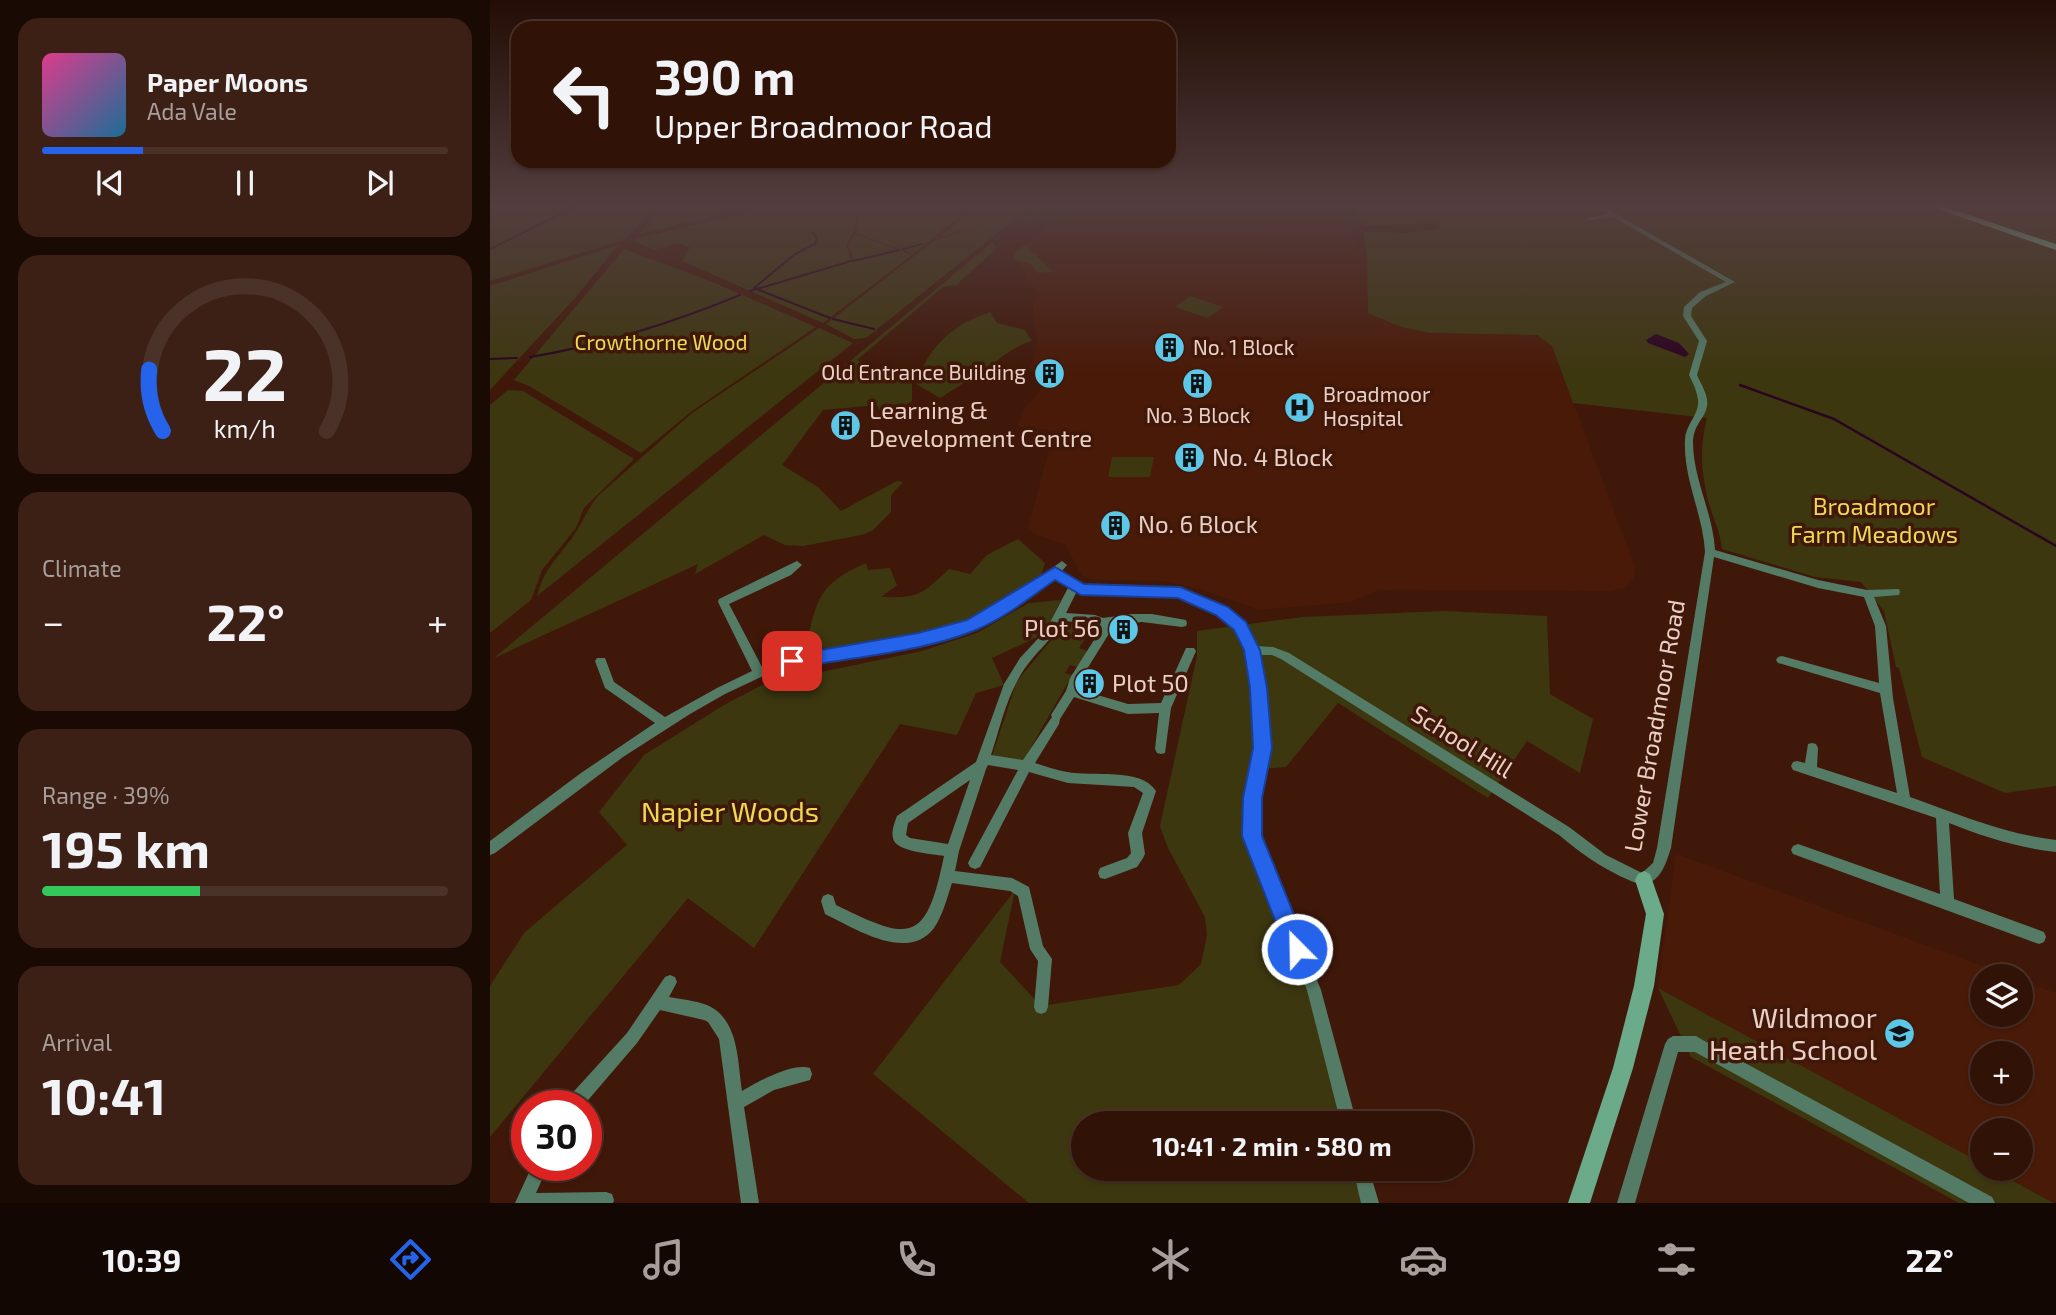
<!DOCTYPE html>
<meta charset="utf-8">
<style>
:root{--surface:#301207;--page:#3c2015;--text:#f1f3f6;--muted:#a89e9b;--line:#4b3228;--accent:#2563eb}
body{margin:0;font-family:"Exo 2",sans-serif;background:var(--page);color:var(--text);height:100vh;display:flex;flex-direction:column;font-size:26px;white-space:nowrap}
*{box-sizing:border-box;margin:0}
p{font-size:23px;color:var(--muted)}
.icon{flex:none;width:38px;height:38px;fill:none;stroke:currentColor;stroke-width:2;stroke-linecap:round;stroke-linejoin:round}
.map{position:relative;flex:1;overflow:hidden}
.sheet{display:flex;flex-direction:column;gap:18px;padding:18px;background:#1a0a04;width:490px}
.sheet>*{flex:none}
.guide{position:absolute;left:21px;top:21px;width:665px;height:147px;border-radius:21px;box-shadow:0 2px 5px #0004,0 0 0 2px var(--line);background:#301207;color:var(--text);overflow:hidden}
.fabs{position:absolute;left:1480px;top:964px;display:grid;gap:14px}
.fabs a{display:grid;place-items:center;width:63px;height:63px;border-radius:50%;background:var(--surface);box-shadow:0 2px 5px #0004,0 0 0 2px var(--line);font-size:35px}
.speed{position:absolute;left:21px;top:1090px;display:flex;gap:14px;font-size:35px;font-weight:700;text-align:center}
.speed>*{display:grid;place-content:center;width:91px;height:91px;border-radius:50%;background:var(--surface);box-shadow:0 2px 5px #0004,0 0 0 2px var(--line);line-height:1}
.speed .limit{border:10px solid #d22;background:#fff;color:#111}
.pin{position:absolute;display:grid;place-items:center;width:60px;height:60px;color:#fff;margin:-30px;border-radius:14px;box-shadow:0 4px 10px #0006}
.me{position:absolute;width:77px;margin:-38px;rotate:337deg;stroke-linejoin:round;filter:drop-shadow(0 0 5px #0008)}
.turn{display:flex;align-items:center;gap:24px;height:147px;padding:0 28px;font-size:32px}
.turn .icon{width:91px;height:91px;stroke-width:2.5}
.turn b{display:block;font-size:49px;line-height:60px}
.big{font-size:52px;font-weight:700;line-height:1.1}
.sheet .tile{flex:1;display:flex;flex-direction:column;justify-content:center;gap:10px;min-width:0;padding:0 24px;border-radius:21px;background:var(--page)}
.sheet .dial{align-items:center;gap:0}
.dial svg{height:182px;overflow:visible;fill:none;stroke:var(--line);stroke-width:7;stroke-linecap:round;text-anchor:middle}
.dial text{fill:var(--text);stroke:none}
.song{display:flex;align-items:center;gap:21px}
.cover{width:84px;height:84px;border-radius:10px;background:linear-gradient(135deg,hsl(330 70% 55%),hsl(200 70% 35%))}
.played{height:7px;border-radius:4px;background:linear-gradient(90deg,var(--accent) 25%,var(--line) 25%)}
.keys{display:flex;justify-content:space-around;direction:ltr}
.heat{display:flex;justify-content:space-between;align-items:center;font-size:38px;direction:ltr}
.charge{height:10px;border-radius:5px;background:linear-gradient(90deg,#34c759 39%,var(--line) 0)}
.trip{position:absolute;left:581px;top:1111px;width:402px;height:70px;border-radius:35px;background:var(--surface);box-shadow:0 2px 5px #0004,0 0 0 2px var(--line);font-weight:700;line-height:70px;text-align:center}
.tabs{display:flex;height:112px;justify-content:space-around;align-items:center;background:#130703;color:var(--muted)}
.tabs .icon{width:49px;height:49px}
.tabs .selected{color:var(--accent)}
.tabs b{font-size:32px;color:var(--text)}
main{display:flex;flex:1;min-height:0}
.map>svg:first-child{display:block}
.built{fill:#491a08;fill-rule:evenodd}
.green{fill:#3d3710}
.water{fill:#2a0420}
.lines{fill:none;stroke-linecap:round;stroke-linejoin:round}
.stream-far1{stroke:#2a0420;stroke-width:2}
.stream{stroke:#2a0420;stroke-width:2.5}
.street{fill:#547b66;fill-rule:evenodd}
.secondary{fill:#6bab8a;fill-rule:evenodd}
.primary{fill:#7dd1a6;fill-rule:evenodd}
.route{fill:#2563eb;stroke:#184099;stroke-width:2}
.labels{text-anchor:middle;stroke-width:7;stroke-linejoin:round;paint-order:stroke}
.far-park-label{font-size:21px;fill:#eed952;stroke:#401809}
.far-poi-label{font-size:21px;fill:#ebd0c6;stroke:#401809;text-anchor:start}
.poi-label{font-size:24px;fill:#ebd0c6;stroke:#401809;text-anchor:start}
.park-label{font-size:24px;fill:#eed952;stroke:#401809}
.street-label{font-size:24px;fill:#ebd0c6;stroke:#401809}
.near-park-label{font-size:28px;fill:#eed952;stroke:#401809}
.near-poi-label{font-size:28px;fill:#ebd0c6;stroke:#401809;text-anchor:end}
</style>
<main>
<section class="sheet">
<div class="tile">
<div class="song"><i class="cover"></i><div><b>Paper Moons</b><p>Ada Vale</p></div></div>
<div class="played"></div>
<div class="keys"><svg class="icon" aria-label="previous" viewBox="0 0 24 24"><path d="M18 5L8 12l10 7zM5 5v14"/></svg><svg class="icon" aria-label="pause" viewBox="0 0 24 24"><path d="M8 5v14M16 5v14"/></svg><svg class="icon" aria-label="next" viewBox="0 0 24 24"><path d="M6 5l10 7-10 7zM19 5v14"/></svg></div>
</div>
<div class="tile dial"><svg viewBox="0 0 100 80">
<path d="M14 69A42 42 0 1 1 86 69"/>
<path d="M14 69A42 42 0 0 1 8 42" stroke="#2563eb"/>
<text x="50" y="56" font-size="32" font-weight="700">22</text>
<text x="50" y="72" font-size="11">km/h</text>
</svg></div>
<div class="tile"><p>Climate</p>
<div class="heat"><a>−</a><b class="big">22°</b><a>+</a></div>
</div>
<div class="tile"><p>Range · 39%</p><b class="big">195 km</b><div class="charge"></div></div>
<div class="tile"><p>Arrival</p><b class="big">10:41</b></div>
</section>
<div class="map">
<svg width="1566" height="1203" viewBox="0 0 1566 1203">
<rect width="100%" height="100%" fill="#401809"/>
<path class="built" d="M604,205H824L834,211L851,212L863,231L865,253L877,256L879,313L941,333H1035L1056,339L1062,346L1145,567L1144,579L1134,588L1119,591L888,590L861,602L770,610L710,589L676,581L604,580L592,576L575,544L545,534L538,528L563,435L556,429H536L528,425L533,410L556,384L538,368L543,361L547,344L543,304L551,296L544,287L532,283L536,274L521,256L572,216Z
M1186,854L1520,976H1493V1015H1531V981L1566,993V1203L1501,1169H1531V1130H1493V1164L1168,988ZM1493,1054H1531V1092H1493Z"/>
<path class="green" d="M0,205H167L135,239L0,281Z
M176,205H270L149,234Z
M288,205H365C370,220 364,232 356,245L361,260L365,263L358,245L365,234L422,255L333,323L192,261L200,247L187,243L164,250L142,240Z
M367,205H484L423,254L366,233L369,214Z
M488,205H544L521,220H524L376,338L364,339L336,324L444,241L500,222L450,237Z
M547,205H565L541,220H530L503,242L507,248L466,285L453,287L367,360L370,362L367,366L422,379V401L394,420L387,405L333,410L292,465L328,487L351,511L407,481L413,482L401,495V512L382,531L371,535L313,546L295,545L274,535L205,574L208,564L4,658Z
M856,205H1566V234H1562L1566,236V786L1515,793L1432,757L1409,668L1406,667L1394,611L1371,582L1325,577L1232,549C1230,528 1219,511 1216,491C1211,465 1210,447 1217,418L1083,403L1062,346L1047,335L941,333L911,327L878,313L877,256L873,232L917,233L949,229L951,227L946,223L873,226L864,210Z
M128,245L85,298L0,390V286Z
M535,245L563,272L548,273L541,264L523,259L524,254Z
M134,249L220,281L326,327L202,411L151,453L39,386L24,380Z
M700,296L733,307L718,318L685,307Z
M500,312L507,323L535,330L542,341C533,343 512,355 506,362L507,368L488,374L450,398L426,384C438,347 463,324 500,312Z
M329,328L363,343L47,596C56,563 72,555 88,529C95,517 99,506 109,495L202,413Z
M18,390L33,391L144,459L94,508L86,528L52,570L41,600L0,633V405Z
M622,457H664L660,477H618Z
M528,539L555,563L549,581C525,594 501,609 476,620C426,641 368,643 315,651C327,601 326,585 376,563L378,570L400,568L407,585L391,597C430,598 431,595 459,569L480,574L497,555Z
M571,600L554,634L502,658L514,685L486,693L467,735L410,724L264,948L198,898L0,1137V986L34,933L137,845L109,812L154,755L234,705L274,684L432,651L487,633L539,603Z
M954,611L1057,616L1060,694L1103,719L1090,773L1037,741L998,798L848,703L796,767L769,769L762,836L824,990L858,1123L593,1124V1169H869L876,1203H539L383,1074L525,890L510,962L551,1006L689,985L711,964L717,935L715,917L678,848L670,826L707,656V631L813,617Z
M576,623L605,627L603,637L597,636L589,648L598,651L588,667L580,665L575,673L582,675L531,765L502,756L527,681L563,638L570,625Z
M1168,988L1493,1164V1169H1501L1564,1203H1469L1201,1057Z"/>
<path class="water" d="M1166,334L1189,343L1199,354L1195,357L1158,343L1156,340Z"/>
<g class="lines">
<path class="stream-far1" d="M323,233L327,238L325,244L305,254L264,288L340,318
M0,249L89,205
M413,249L432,244
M363,261L409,250
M260,291L361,261
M343,319L384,329
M40,357C113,345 182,323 250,295
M0,359L27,358"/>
<path class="stream" d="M1250,385L1344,419L1566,546"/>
<path class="street" d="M1103,205H1110L1245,282L1216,296L1202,308L1201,316L1217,341L1207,375C1211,384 1219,396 1217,406C1215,419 1204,423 1203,442C1203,479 1223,513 1225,550L1328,580L1377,590L1409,589L1410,592L1409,595L1384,597L1396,626L1403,698L1420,797C1468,814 1514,834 1566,840V852C1529,848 1494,837 1459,823L1464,899L1554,932L1556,937L1554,942L1549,944L1303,854L1301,850L1303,846L1308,844L1450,894L1446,818L1303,770L1301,766L1303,762L1307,761L1315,763L1318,744L1322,743L1326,744L1328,748L1327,767L1407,793L1390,693L1292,664L1288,663L1286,660L1288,657L1292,656L1389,683L1385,626L1374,597L1328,588L1224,557L1181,848C1175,866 1172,878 1154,886C1122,875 1095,857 1069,835L791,659L782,655H768L775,688L778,748L769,798V836L831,990L867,1124H851L817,990L755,836L757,798L766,748L763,688L756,650L751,638L736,619L697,598L674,595L587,591L576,613L605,615L613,618L642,614H662L696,620L697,623L696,626L692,627L652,622L618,625L620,632L589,682L587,689L638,704L671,703L696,648H704L706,651L681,708L675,753L671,754L667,753L665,749L669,713L638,714L584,697L570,719L569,724L545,763C555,766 566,770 577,772C602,777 651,767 666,791L652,833L655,854L653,858L647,867L615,879L610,878L608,873L610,868L637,858L641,853L638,833L653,793L644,787L578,783L539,772L490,867L485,869L480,867L478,863L480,859L528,770L498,765L496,769L469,851L465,871L522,878L539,887L553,946L562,959L558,1007L556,1012L551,1014L546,1012L544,1007L548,961L540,949L528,896L520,891L462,883C457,898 453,915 444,928C418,963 364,928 335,914L331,901L333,896L338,894L343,896L346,905C421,942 436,944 454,856C443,854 405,852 403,838C401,832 405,821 407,816L486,762L514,684L530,658L556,630L579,586L565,577L509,616L483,629L426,643L318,661L271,677L235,694L200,714L133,757L5,853L0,855V841L91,773L165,723L115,688L105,661L107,658H115L124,682L175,717L227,688L262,671L228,602L229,599L307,561L312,565L301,575L239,604L272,667L318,653L426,635L477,623L508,606L572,561L577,565L572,571L593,585L674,587L703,592L744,613L760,633L766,646L783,647L799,653L1079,827L1116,855L1152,873L1163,863L1167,848L1215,552C1213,514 1193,478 1195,440C1195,425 1210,414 1208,400C1207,391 1203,383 1199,375L1209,341L1193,316L1194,307L1210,292L1236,282L1123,217L1099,220V218L1118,214ZM572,621L604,623L607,625L609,632L580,678L576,691L561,715L562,717L533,760L501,755C511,724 518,690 538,664C550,648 561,641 572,621ZM480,780L458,844L420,838L416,835L418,823Z
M180,975L185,977L187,982L179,997C193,1000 216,1001 227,1011C249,1029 248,1065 252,1091C267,1082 303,1062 320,1068L322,1074L320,1080L284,1090L254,1107L269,1203H251L229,1039L218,1022L214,1020L170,1010L147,1043L93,1106H74L76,1100L137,1033L175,977Z
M1183,1036H1206L1211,1039L1502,1197L1505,1203H1479L1205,1052H1188L1145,1203H1127L1175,1044L1178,1039Z
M42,1166H58L46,1193L116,1192L122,1194L124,1200L123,1203H25Z
M863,1169H879L889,1203H871Z"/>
<path class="secondary" d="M1154,871L1160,874L1174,914L1164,986L1143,1068L1100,1203H1078L1123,1068L1144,986L1156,914L1145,880L1148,874Z"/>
<path class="primary" d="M1436,205H1449L1566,244V250Z"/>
</g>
<linearGradient id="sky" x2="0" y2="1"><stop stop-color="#230d05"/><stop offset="0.55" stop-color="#533d3e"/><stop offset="1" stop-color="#533d3e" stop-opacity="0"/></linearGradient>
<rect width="1566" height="373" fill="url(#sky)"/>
<path class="route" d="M565,567L594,584L690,587L738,607L756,622L770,650L777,688L782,748L772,798V836L818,949L815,956L807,959L799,956L752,836L753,798L763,748L760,688L754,650L744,630L726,615L688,598L591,595L565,580C541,597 516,617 488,629C435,652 359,658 302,668L296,666L294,661L296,657L302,655L428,633L477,620Z"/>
<defs>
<symbol id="building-disc" viewBox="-11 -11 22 22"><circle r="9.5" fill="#5cc7e7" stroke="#401809"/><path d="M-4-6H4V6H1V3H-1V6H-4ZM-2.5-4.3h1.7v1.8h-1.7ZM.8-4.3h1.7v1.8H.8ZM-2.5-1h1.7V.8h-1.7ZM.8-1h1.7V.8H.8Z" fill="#111"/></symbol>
<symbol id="hospital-disc" viewBox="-11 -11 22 22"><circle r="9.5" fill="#5cc7e7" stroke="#401809"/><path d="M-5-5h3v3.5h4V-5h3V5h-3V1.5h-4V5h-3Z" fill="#111"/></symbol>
<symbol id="school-disc" viewBox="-11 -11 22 22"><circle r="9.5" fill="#5cc7e7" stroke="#401809"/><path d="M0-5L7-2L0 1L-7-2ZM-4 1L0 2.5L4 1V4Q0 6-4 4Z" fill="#111"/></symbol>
</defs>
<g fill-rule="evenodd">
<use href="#building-disc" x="662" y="330" width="35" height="35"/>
<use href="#building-disc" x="542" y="356" width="35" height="35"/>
<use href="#building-disc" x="690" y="366" width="35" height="35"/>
<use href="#hospital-disc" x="792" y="390" width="35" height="35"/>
<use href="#building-disc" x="338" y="408" width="35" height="35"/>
<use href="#building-disc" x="682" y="440" width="35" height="35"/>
<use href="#building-disc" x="608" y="508" width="35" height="35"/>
<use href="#building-disc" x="616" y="612" width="35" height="35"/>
<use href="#building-disc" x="582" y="666" width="35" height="35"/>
<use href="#school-disc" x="1392" y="1016" width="35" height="35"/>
</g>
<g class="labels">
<g class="far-park-label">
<text x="171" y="350">Crowthorne Wood</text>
</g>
<g class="far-poi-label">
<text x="703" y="355">No. 1 Block</text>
<text x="536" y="380" text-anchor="end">Old Entrance Building</text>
<text x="833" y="402">Broadmoor<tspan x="833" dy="24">Hospital</tspan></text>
<text x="708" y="423" text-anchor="middle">No. 3 Block</text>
</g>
<g class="poi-label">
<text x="379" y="419">Learning &amp;<tspan x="379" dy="28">Development Centre</tspan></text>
<text x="722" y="466">No. 4 Block</text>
<text x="648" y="533">No. 6 Block</text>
<text x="610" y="637" text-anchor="end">Plot 56</text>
<text x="622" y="692">Plot 50</text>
</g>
<g class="park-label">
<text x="1384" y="515">Broadmoor<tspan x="1384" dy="28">Farm Meadows</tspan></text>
</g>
<g class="street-label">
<text transform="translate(1165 726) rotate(-80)" y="8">Lower Broadmoor Road</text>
<text transform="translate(972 742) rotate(32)" y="8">School Hill</text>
</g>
<g class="near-park-label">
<text x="240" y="822">Napier Woods</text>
</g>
<g class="near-poi-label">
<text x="1387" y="1028">Wildmoor<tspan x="1387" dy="32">Heath School</tspan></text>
</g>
</g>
</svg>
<div class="fabs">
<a><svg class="icon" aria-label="layers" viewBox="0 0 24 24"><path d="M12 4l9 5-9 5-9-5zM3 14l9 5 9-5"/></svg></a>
<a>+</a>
<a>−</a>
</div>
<div class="speed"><div class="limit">30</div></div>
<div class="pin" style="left:302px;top:661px;background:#d93025"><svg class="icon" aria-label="arrive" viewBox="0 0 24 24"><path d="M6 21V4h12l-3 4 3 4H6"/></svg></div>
<svg class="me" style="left:807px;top:949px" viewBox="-20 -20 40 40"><circle r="17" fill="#2563eb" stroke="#fff" stroke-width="3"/><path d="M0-11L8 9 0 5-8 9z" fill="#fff"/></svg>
<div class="trip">10:41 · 2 min · 580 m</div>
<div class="guide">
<div class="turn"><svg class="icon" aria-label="left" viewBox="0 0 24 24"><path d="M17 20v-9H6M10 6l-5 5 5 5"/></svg><div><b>390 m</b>Upper Broadmoor Road</div></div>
</div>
</div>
</main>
<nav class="tabs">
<b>10:39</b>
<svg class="icon selected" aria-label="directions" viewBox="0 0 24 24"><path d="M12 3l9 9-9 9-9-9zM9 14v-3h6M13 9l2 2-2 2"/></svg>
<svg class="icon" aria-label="music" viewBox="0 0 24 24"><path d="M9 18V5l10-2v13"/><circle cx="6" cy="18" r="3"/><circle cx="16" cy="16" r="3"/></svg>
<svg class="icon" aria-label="phone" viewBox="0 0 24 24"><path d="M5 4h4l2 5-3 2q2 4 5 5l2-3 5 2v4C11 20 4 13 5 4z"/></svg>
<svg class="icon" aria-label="climate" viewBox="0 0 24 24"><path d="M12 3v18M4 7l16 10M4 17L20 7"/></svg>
<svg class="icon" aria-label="car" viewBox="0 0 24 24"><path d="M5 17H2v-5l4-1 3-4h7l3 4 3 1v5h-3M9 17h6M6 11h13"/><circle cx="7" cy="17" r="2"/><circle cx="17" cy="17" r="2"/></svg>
<svg class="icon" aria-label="filters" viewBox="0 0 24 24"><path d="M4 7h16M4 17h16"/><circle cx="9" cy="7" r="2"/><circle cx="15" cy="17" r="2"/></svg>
<b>22°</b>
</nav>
